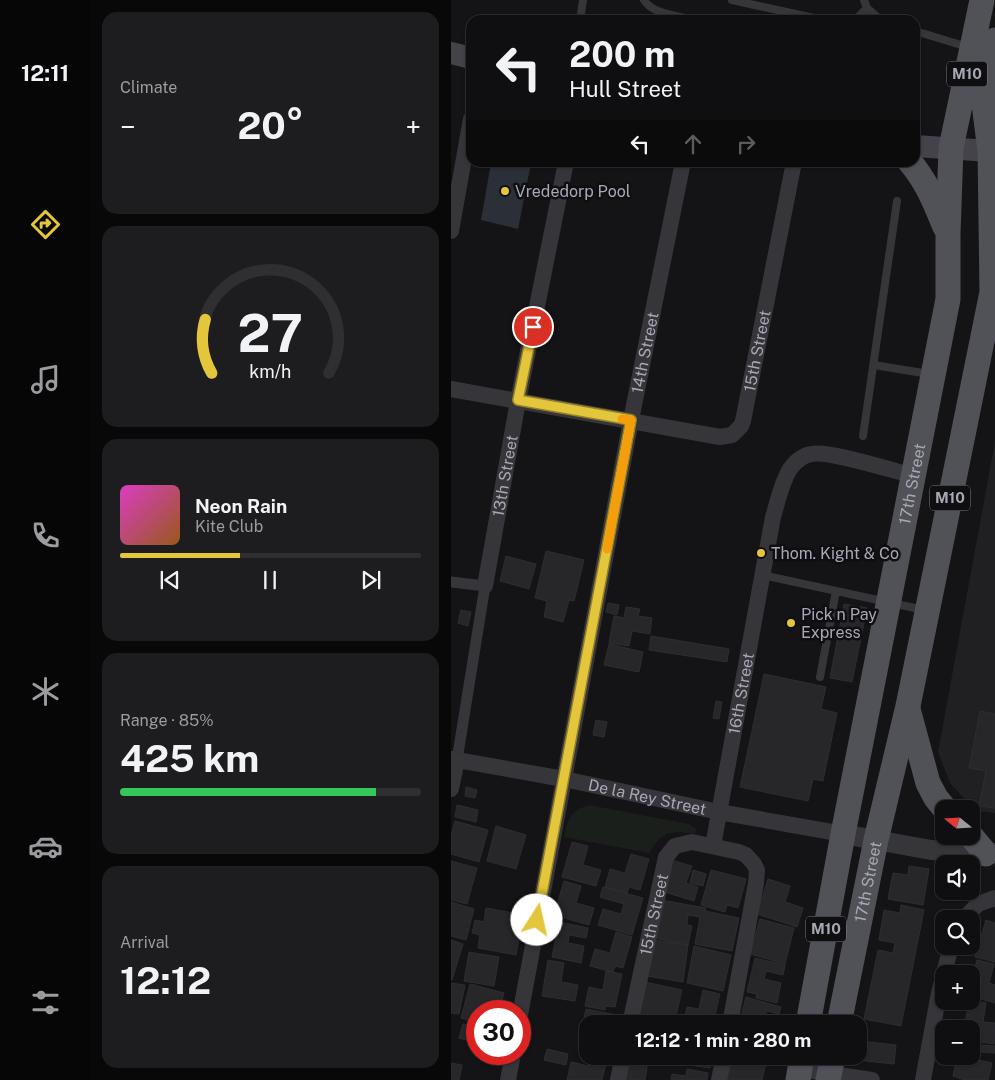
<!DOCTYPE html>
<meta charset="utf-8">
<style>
:root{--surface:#0f0e10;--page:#1d1c1e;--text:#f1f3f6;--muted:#9b9c9f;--line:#2f2e30;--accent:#e4c63c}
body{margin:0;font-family:"Public Sans",sans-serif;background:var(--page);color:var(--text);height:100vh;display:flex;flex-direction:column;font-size:19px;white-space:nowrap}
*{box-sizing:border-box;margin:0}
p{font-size:16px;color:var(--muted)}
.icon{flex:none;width:28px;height:28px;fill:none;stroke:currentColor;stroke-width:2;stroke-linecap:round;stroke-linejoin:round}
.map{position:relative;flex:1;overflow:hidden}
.drawer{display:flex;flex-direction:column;gap:12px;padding:12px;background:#080809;width:361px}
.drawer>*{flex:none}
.banner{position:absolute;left:15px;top:15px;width:454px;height:152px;border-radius:15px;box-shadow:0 1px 4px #0004,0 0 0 1px var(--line);background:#0f0e10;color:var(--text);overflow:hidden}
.needle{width:32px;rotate:288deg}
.tools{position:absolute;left:484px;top:800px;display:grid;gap:10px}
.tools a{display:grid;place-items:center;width:45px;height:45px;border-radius:10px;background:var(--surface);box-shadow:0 1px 4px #0004,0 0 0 1px var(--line);font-size:25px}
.speed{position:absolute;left:15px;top:1000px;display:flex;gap:10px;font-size:25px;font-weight:700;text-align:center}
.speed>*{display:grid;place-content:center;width:65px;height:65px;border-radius:50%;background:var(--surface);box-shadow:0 1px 4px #0004,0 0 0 1px var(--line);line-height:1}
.speed .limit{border:8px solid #d22;background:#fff;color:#111}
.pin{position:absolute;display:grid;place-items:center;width:42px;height:42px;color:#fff;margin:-21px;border:2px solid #fff;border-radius:50%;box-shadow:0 1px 5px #0007}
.me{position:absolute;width:55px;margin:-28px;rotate:10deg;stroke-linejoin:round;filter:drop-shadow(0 0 4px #0008)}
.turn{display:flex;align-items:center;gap:18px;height:105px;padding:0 20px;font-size:22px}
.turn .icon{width:65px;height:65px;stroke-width:2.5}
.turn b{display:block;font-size:35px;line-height:42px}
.lanes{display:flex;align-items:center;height:48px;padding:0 20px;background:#0003;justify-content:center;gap:25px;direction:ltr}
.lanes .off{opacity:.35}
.big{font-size:38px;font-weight:700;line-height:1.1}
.drawer .widget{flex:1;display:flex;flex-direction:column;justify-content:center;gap:8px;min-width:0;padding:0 18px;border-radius:15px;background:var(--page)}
.drawer .dial{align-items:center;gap:0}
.dial svg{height:130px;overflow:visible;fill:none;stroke:var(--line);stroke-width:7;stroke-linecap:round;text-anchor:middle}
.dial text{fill:var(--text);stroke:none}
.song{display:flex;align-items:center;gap:15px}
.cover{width:60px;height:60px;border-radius:8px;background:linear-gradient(135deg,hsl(310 70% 55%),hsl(30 70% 35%))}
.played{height:5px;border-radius:2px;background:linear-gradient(90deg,var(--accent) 40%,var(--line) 40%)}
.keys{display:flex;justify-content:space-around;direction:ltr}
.heat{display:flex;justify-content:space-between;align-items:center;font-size:28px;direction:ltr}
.charge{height:8px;border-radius:4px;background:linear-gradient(90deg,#34c759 85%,var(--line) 0)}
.trip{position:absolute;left:128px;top:1015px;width:288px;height:50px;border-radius:15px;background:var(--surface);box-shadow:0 1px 4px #0004,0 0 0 1px var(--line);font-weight:700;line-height:50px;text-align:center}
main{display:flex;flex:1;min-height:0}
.tab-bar{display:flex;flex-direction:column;width:90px;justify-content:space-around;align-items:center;background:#060606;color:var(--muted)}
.tab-bar .icon{width:35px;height:35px}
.tab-bar .selected{color:var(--accent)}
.tab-bar b{font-size:22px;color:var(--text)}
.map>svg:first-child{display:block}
.built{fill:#201f22}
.green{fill:#1a1f1c}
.water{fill:#2b3038}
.building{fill:#272629;stroke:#2e2d31}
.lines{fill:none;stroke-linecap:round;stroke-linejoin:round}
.service{stroke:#35353a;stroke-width:8}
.pedestrian{stroke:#35353a;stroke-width:11}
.minor{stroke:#35353a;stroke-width:16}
.tertiary{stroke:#35353a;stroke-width:20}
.secondary{stroke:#434349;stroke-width:22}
.primary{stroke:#515158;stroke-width:25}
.route-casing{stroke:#948127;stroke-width:12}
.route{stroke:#e4c63c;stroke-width:9}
.slow{stroke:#f59e0b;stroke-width:9}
.poi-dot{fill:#e4c63c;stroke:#0f0e10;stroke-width:2}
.labels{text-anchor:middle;stroke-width:5;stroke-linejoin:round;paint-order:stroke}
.shield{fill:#0f0e10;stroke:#797a83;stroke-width:1}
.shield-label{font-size:15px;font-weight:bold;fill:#a6a8b4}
.poi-label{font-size:16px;fill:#a6a8b4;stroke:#0f0e10;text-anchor:start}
.street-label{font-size:16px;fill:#a6a8b4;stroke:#0f0e10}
</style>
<main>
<nav class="tab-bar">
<b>12:11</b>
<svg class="icon selected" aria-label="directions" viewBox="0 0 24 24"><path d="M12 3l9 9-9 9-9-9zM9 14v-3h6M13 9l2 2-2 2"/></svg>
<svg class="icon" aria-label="music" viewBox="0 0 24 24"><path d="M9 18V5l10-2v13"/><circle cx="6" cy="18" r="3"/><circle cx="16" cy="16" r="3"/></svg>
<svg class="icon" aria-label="phone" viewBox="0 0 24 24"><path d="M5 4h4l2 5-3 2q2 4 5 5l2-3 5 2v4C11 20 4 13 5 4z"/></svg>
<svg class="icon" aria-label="climate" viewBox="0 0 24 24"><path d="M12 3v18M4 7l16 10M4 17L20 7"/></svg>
<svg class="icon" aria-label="car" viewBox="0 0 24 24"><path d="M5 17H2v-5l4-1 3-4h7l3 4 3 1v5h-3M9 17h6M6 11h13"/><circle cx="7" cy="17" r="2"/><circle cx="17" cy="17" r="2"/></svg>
<svg class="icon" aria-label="filters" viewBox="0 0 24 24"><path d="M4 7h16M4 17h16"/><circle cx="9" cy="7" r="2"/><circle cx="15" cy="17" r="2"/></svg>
</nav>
<section class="drawer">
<div class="widget"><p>Climate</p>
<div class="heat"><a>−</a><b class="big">20°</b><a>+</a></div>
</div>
<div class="widget dial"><svg viewBox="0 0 100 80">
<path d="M14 69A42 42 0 1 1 86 69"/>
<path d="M14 69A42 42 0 0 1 10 36" stroke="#e4c63c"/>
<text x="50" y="56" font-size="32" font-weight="700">27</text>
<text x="50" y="72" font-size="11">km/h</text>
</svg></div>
<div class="widget">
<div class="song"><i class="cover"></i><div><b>Neon Rain</b><p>Kite Club</p></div></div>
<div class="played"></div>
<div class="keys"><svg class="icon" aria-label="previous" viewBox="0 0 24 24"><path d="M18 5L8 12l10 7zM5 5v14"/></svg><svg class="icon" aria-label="pause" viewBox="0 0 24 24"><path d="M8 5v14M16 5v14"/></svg><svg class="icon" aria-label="next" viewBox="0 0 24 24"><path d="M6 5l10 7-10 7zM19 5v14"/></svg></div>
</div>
<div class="widget"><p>Range · 85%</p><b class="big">425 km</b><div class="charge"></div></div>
<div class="widget"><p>Arrival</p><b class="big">12:12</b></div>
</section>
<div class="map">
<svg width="544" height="1080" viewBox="0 0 544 1080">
<rect width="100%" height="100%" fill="#141315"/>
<path class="built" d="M544,441V813L525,811L499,783L487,752Z"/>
<path class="green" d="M138,805L238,824L245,829V832L243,834C219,830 211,832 198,853L113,837C116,820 120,810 138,805Z"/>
<path class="water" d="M40,163H80L67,229L30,220Z"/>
<path class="building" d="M95,551L133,560L123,601L118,600L112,622L93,617L96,601L84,598Z
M55,556L85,564L78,589L49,581Z
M157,603L168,605L166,615L155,612Z
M393,604L416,608L401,682L379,678Z
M175,607L189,609L187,616L201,618L199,634L181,631L178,646L158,643L163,616L173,618Z
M10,610L20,612L17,626L7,623Z
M200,636L278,649L276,662L198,650Z
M158,644L192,652L188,672L153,665Z
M313,674L375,687L370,709L386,713L372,781L362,779L357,801L289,787Z
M265,701L271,702L268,719L262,718Z
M529,711L544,714V808L528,806L535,771L518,768Z
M145,720L156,722L153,737L142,735Z
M15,787L26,790L24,798L14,796Z
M6,805L27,810L25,822L4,817Z
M4,821L37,830L28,862L0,854V835Z
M45,826L75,835L65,869L36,861Z
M121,842L137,846L132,865L150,870L145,886L111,877Z
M180,854L198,859L189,890L178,887L176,893L154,887L159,869L174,873Z
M220,860L241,866L235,883L247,887L243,901L210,891Z
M0,861L26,868L16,904L0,900Z
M458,866L478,869L472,905L437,899L442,873L457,875Z
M242,870L255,874L252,886L239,883Z
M260,870L295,879L287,908L276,905L274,912L250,905Z
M317,879L339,886L334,902L352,908L346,927L306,914Z
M113,881L130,886L125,903L143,908L138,925L103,915Z
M152,887L192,898L181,935L147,925L152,909L170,914L173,904L149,897Z
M210,900L255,908L254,911L288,918L281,951L244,944L249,917L237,915L236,925L241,926L237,945L203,938Z
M0,902L23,909L15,940L0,936Z
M450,905L473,910L450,1026L413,1019L427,950L442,953L444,943L428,940L433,910L449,913Z
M35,908L73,915L65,955L27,948L29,935L21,933L24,920L33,922Z
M309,919L343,928L334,964L299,954Z
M535,920L544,923V962L524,957Z
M108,922L137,928L135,938L118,935L117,943L133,946L130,963L101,957Z
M165,932L181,937L172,968L164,966L162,972L139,966L144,949L159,953Z
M0,940L12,944L1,980H0Z
M202,940L237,945L232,982L196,976Z
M243,946L280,955L272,991L236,983Z
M18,952L48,957L43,986L13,981Z
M304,958L334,965L332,975L315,971L313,979L330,983L326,1003L305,998L306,994L296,992Z
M97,960L113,963L110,982L127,985L124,1001L91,996Z
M526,960L543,964L538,983L544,985V1003L530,999L531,996L520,993V983Z
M155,971L171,974L164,1007L155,1006L154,1010L134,1006L138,987L152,990Z
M194,982L231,990L223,1024L186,1016Z
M0,983L14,985L8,1014L0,1013Z
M19,984L53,993L48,1011H26V1023L10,1018Z
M252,990L269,994L262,1024H232L236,1007L248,1009Z
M295,997L330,1007L328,1014L316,1011L313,1022L319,1024H288Z
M518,1001L535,1003L532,1022L544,1023L543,1044L523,1041L524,1034L520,1033V1029H513Z
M135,1009L166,1015L164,1024H136V1047L127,1045Z
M12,1024L26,1028V1043L8,1038Z
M409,1041L445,1045L443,1064L406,1060Z
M529,1045L544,1046V1053L529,1052Z
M96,1049L117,1054L115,1065L93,1060Z
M520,1051L528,1053L527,1060L541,1063L537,1080H513L502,1076L506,1056H520Z
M139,1056H157L151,1080H116L120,1062L137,1066Z
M225,1056H261L259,1068L224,1063Z
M282,1056H304L303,1060L315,1063L311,1080H276Z
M178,1058L197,1061L194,1080H174Z
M0,1063L11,1065L8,1080L0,1079Z
M236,1069L257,1073L256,1080H220L221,1074L235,1076Z"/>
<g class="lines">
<path class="service" d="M193,0C202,15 229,16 245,20
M281,0L372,20
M413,0L416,8L430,20
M129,20L132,0
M404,20L416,8
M464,31L517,47
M423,365L478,374
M412,436L446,201
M311,575L473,610
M369,677L385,591"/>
<path class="pedestrian" d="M0,582L34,586L6,760"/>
<g class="minor">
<path d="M0,231L20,119"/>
<path id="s1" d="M0,389L269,437L281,435L290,426L292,421L343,162"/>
<path id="s2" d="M34,586L67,401L115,162"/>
<path id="s3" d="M0,759L113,779L268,812L392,834"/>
<path d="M0,789L6,760"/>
<path id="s4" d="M262,846L322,517C327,501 330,483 339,469C344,462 352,455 361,454C377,450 443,471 463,476"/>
<path d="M513,919L527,904L544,898"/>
<path id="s5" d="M69,1015L180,420L232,162"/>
<path id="s6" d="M179,1024L215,857L224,846L241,842L288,852L295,855L303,864L306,870L305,883L279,1024"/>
<path d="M349,1069L421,1080"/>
<path d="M57,1080L62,1054"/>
<path d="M167,1080L172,1056"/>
<path d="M268,1080L273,1056"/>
<path d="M472,1080L488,993L500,946"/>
</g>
<path class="tertiary" d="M392,834L480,850L543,853"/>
<path class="secondary" d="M0,53L20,58
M464,146L539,151"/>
<g class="primary">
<path d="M459,162C476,182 484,203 494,227"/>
<path d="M457,709L477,783L485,798L494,809"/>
<path d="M520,836L535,854"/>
<path id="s7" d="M357,1024L392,834L497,299V234L500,148L531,0"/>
<path id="s8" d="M388,1024L425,840L457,706L541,292L539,151L533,104L544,40"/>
<path d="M347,1080L351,1056"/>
<path d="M377,1080L382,1056"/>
</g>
</g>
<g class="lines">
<defs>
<path id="route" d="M82,327L67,400L180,420L86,920"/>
</defs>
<use href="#route" class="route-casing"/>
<use href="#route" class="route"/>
<path class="slow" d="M156,549L180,420L171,419"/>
</g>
<g class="poi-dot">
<circle cx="54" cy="191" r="5"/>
<circle cx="310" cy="553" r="5"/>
<circle cx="340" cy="623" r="5"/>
</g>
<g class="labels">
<g class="shield">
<rect x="496" y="61.5" width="40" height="25" rx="4"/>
<rect x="479" y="485.5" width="40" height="25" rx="4"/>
<rect x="355" y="916.5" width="40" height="25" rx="4"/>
</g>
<g class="shield-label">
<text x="516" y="79">M10</text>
<text x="499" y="503">M10</text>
<text x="375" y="934">M10</text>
</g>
<g class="poi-label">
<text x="64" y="197">Vrededorp Pool</text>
<text x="320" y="559">Thom. Kight &amp; Co</text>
<text x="350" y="620">Pick n Pay<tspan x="350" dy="18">Express</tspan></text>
</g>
<g class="street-label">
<text dy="6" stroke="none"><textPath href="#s1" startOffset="375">15th Street</textPath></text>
<text dy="6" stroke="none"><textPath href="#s5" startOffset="674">14th Street</textPath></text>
<text dy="6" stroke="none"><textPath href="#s2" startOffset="112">13th Street</textPath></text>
<text dy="6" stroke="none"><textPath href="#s7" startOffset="550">17th Street</textPath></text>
<text dy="6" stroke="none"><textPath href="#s4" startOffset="155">16th Street</textPath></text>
<text dy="6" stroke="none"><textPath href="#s3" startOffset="200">De la Rey Street</textPath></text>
<text dy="6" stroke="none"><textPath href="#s8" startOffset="145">17th Street</textPath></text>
<text dy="6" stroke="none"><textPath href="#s6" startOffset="112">15th Street</textPath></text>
</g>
</g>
</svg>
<div class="tools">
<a><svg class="needle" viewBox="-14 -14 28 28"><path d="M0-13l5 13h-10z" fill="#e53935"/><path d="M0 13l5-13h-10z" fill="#9b9c9f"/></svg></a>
<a><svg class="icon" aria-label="sound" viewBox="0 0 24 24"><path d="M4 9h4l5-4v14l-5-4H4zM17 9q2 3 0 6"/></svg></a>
<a><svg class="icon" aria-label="search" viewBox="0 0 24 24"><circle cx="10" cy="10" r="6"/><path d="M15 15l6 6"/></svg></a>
<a>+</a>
<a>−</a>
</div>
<div class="speed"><div class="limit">30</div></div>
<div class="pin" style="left:82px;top:327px;background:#d93025"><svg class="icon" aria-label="arrive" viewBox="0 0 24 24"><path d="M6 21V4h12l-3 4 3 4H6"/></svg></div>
<svg class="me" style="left:86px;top:920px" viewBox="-20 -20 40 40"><circle r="19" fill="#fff"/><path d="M0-13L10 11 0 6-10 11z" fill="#e4c63c"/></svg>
<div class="trip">12:12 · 1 min · 280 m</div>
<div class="banner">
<div class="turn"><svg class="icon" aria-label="left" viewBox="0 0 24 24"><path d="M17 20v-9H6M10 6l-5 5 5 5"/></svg><div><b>200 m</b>Hull Street</div></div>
<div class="lanes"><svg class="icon" aria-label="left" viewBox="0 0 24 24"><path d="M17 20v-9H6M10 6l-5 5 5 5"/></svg><svg class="icon off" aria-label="ahead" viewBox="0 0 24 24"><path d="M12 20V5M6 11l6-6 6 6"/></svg><svg class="icon off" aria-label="right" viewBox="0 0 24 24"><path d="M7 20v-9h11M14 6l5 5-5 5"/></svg></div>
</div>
</div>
</main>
